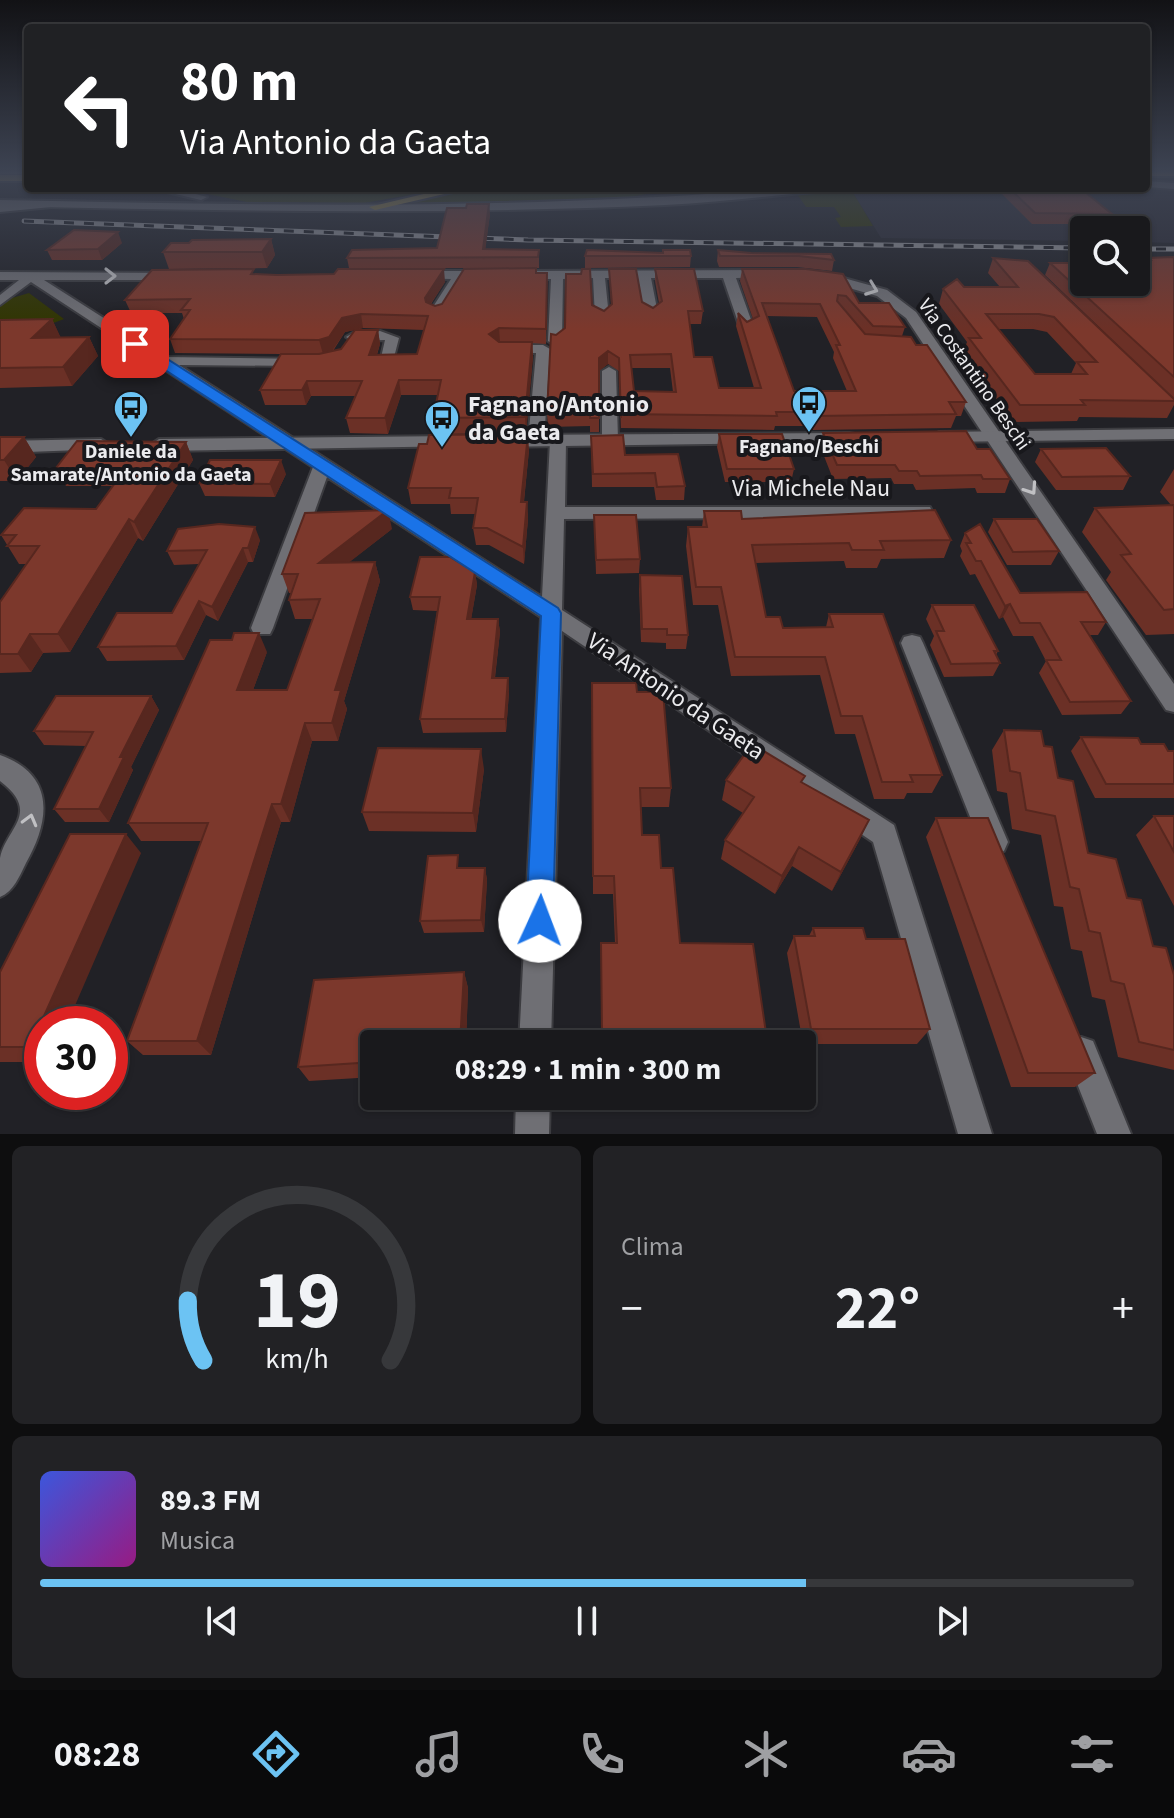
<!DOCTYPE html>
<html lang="it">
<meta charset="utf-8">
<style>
:root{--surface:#19191c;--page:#222225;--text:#f1f3f6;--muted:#9fa0a3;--line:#37383b;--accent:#6cc3f3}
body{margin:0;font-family:"Source Sans 3",sans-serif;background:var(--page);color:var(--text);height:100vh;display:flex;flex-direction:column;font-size:30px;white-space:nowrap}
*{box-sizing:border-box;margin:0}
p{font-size:26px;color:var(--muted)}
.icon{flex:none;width:44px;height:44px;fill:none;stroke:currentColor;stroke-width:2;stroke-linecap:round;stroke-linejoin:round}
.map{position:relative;height:1134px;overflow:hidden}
.drawer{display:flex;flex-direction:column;gap:12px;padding:12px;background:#0e0e0f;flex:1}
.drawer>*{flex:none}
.banner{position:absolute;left:24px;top:24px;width:1126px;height:168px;border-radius:8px;box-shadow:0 2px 6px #0004,0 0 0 2px var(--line);background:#202124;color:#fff;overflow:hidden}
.buttons{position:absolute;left:1070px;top:216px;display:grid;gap:16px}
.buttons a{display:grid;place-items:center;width:80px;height:80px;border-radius:8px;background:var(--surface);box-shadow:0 2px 6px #0004,0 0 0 2px var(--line);font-size:40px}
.speed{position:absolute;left:24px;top:1006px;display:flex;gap:16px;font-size:40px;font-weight:700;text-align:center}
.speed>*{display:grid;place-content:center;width:104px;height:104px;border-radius:50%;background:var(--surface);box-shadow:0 2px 6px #0004,0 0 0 2px var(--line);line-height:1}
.speed .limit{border:12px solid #d22;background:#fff;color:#111}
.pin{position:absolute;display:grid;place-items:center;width:68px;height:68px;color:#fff;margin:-34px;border-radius:16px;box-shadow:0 4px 12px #0006}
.me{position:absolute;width:88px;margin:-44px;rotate:2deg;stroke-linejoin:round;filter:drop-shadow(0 0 6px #0008)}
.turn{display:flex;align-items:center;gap:28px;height:168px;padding:0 24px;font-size:36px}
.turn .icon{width:104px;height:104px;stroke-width:2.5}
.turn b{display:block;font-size:56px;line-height:68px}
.big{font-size:60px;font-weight:700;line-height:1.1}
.drawer .tile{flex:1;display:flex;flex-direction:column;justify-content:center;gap:12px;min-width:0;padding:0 28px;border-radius:12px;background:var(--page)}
.drawer .dial{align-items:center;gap:0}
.dial svg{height:208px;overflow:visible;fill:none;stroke:var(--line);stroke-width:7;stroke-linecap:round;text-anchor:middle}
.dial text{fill:var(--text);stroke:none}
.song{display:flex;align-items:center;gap:24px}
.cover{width:96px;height:96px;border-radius:12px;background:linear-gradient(135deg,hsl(230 70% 55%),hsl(310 70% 35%))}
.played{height:8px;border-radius:4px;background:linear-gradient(90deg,var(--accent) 70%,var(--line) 70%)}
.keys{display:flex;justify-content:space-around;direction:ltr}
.heat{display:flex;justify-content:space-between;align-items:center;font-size:44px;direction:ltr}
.drawer .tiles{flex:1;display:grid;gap:12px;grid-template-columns:1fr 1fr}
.tile:last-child{grid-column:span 2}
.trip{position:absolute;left:360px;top:1030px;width:456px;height:80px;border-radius:8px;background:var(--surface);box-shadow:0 2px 6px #0004,0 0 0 2px var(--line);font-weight:700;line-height:80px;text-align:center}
.tab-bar{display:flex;height:128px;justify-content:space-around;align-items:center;background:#0a0a0b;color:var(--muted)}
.tab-bar .icon{width:56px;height:56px}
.tab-bar .selected{color:var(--accent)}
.tab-bar b{font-size:36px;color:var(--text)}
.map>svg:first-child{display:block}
.built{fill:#2b2a34}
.green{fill:#313500}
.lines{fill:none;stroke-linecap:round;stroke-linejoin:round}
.minor-casing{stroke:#3c3c40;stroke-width:4}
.tertiary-casing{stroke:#3c3c40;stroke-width:4}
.secondary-casing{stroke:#3c3c40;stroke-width:4}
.primary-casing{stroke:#3c3c40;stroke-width:4}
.minor{fill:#6f6f74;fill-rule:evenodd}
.tertiary{fill:#6f6f74;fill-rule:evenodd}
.secondary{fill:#6f6f74;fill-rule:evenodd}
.primary{fill:#a68f46;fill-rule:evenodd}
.rail-casing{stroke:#99999d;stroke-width:5}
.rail{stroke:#18181c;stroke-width:3;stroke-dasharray:10;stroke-linecap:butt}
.wall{fill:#6b3026;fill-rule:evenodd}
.shaded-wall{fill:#57271f}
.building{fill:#7c382c;stroke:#57271f;stroke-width:2;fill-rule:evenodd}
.oneway{stroke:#c0c0c3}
.route{fill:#1a73e8;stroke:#114b97;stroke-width:2}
.labels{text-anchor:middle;stroke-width:8;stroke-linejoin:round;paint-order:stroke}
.far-street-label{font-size:20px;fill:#ebebee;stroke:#18181c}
.far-poi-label{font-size:20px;font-weight:bold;fill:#ebebee;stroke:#18181c}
.poi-label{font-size:24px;font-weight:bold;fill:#ebebee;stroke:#18181c;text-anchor:start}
.street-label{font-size:24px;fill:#ebebee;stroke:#18181c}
</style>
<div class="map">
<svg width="1174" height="1134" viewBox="0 0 1174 1134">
<rect width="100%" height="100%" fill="#212126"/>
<path class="built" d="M918,188L1174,189V243L1136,242V230H1084V241L881,238L852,191Z"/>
<path class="green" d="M178,188H449L364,203L247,202Z
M475,188H656L652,193L624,198L401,204Z
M852,191L873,226L841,227L835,218L841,217L834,207H806L797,194Z
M29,293L64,319L43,327H0V305L5,300Z"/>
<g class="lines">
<defs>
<path id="minor" d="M766,270L770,271V277L736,278L754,328L747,332L740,328L723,278H651L658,314L651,318L644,314L638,278H605L609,317L602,321L595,317L593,278L563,279L562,341L555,345L548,341L551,279H522L516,275L522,271Z
M418,271H486L492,275L486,279H463L441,316L436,317L429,313L451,279L414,278V272Z
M0,272L178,273V279L174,280H44L165,357L306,359V365L301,366L179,365L542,597L550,441L558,436L566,441L565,507H930L932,511L923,517L564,519L562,610L894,825L992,1134H958L873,842L562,631L551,1044H519L541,617L327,477L273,628L270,634H254L251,628L313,467L31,282L0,305V295L19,280H0Z
M822,272L887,290L916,312L1174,684V712L1166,710L906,318L877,296L818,279L816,276Z
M380,331L399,338L392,365H382L380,362L385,340L353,341L346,337L353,333Z
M543,345L550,349L544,441L536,446L528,441L536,353H507L500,349L507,345Z
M609,367L616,371L618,440L610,445L602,440V371Z
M912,635L920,637L923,643L1008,842L1004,851L994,855L984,851L980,842L901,643L904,637Z
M0,755C56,775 50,821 26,863C19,877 14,891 0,897C0,885 0,870 0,858C6,828 42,813 0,781Z
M1081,1037L1093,1041L1131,1134H1097L1065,1053L1069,1041Z
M516,1096H550L549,1134H515Z"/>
<path id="tertiary" d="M47,202L53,205L51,207L0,212V206Z
M1174,429V439L939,442L930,437L939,432Z
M849,433L855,434L858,438L855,442L499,447L490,441L499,435Z
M457,436L466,442L463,446L159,451L150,445L159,439Z
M101,439L110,445L108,449L0,453V441Z"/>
<path id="secondary" d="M0,170H28V174H0Z
M1146,181L1174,183V189L1146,187Z
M150,188H172L207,197L201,200Z
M786,188H833L828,191C774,195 720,202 665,205C444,215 222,211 0,206V200C262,205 524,211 786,188Z"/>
<path id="primary" d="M1146,170H1174V176H1146Z
M0,175H28V181H0Z
M449,188H470L375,210L369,207Z"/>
</defs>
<use href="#minor" class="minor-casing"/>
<use href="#tertiary" class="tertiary-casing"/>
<use href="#secondary" class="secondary-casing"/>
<use href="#primary" class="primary-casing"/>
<use href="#minor" class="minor"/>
<use href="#tertiary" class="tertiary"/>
<use href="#secondary" class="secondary"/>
<use href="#primary" class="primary"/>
<defs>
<path id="rail" d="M24,221L528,240L1084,248
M1136,249H1174"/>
</defs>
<use href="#rail" class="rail-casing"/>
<use href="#rail" class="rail"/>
</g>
<path class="wall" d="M1004,188H1056L1112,214L1107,224H1032L1002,194Z
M490,214L485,249L539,250V268H349L347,258L437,248Z
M271,239L275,255L267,268L169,269L163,252L189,243Z
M122,243L102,260H52L47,250Z
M718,250L751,253L831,254L834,260L832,271L797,267H719L717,261Z
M662,253L691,256L690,267L585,268V256Z
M1174,257V399L1045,275L1050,263L1136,262L1137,260H1146L1147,258Z
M993,258L1174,399V405L1167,418L1079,417L1077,421L1013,422L963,353L967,342L939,304L943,289L964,287H1000L988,273ZM998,329H1033L1047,332L1076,363L1071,374H1035Z
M609,269L642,302L653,308L659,303L655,281V269L703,311L701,324H690L694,357L719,388H754L736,326L738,313L747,322L753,319L740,281L742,269H806L859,303L905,327L902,336L916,345L966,402L961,416H956L951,428L813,430L812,426H775L774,430L621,428V432L619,371L608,364L599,371V432H590V426L548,427L547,413L556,335L592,305L604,311L611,305ZM766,316L817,317L834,352L833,358L847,391H794ZM631,368H670L673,392L634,391Z
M536,273H547L546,344L532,343L533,356L526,433L435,434L433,418L438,395H401L388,434L350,433L346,418L356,396H311L306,405H265L260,390L281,354L175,353L170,339L184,319L182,313H131L125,300L255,274L445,282L431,304L435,306ZM363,328L424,330L417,354L377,355L380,344L378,330H355ZM355,330L341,349L333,351L345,332Z
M52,319L60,337H89L98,356L72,386L0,388V320Z
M823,433L977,449L1010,479L1005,493H977L975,488L916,490L913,484H894L891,478L833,479L820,446Z
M719,434L794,469L791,482H725L717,447Z
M591,436L685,486L684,500H656L654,487H592Z
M0,437H24L36,457L17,481H0Z
M186,442L193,460L143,541L138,538L70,652L43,653L31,672L0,673V602L26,564H19L1,535L96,509L113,486H66L56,468Z
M1041,449L1130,476L1123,490H1056L1035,462Z
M529,450L524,502H527L528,519L524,564L489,545H476L473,528L476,514H451L450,504H411L408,488Z
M1174,469V634L1146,635L1106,580L1111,572L1082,532L1095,508L1171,505L1160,492Z
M286,474L275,497L205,496L199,483Z
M704,511L742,519L951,540L944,558L881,559L877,568H846L844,561L755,563L766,617L783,628L826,627L829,614L942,775L932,793H907L904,799H874L855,734H835L820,675L731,676L718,605H693L686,546L688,527H702Z
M594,515L640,559L639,573L596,574Z
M994,519L1059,551L1051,565H1007L988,532Z
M392,529L349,562H375L380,581L344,701L347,709L338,741H312L290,822H281L211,1055H143L127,1041L202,841H141L128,823L267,652L253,690H287L313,619H295L289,600L291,593H289L282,574Z
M965,533L1020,593L1106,622L1098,635H1089L1131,701L1121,714L1062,715L1039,673L1046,661L1033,636H1013L1003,617L999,619L975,574L970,575L960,556L962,551L960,546Z
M260,540L253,562H248L218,621L206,615L184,660L107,661L98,647L172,613L199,564L174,565L167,551Z
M475,572L477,585L471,619H498L500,632L495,678H508L509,692L506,732L423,733L420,719L437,611L413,610L410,597Z
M640,575L688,635L686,649H666V643L641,642L639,589Z
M932,605L998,651L996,655L1000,663L993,676L944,677L930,645L934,636L926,619Z
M592,683L637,692L671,788L669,807H641L642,835L661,868L680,943L766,1033L761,1044H601V959L615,943L613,894H593Z
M151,696L159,710L131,767L133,770L109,822H65L54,809L86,746L44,745L34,731Z
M1004,730L1044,746L1058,778L1088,853L1127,898L1153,946L1174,975V1070L1118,1057L1105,1000L1092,997L1082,951L1071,949L1063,907L1054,906L1041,835L1012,829L1007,793L997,791L992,750Z
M1081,737L1141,744L1168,751H1174V798H1095L1071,751Z
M484,769L476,832L369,831L362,812Z
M726,780L803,783L869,820L860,839L832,891L792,866L775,894L721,859L725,840L743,813L722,800Z
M1154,816H1174V906L1136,835Z
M936,818L1095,1073L1075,1087H1011L926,837Z
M141,853L42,1024V1062H0V972Z
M461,868H485L487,880L484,932L424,933L420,921Z
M813,928L930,1029L917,1044H803L787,953L794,936H809Z
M464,972L468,988L466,1044H374V1077L309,1081L298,1067Z"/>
<path class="shaded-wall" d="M489,204L490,214L484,260L483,249Z
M118,232L122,243L102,260L98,249Z
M271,239L275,255L267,268L262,252Z
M444,269L445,282L426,311L425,298Z
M361,314L363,328L345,332L332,351L323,354L319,340L342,318Z
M52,319L61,338H32Z
M499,328L500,342L489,334Z
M378,330L380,344L372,369L369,355Z
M89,337L98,356L72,386L63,367Z
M532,342L533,356L526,433L525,417Z
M608,351V364L599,371V358Z
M399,380L401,395L388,434L385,418Z
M307,381L311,396L306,405L302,390Z
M528,434L529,450L522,519L521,502Z
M24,437L36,457L17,481L4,460Z
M186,442L193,460L143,541L134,522Z
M281,460L286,474L275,497L270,484Z
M527,502L528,519L524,564L523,547Z
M388,510L392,529L324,582L319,563Z
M129,519L138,538L70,652L58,634Z
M255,527L260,540L253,562L248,548Z
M243,548L248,562L218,621L212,607Z
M375,562L380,581L344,701L347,709L338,741L332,723L335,690Z
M475,572L477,585L469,632L467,619Z
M199,601L206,615L184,660L176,646Z
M1010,604L1003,617L999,619L1005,606Z
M498,619L500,632L493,692L492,678Z
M259,633L267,652L246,709L237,690Z
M30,634L43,653L31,672L18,654Z
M508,678L509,692L506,732L505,719Z
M151,696L159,710L131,767L133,770L109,822L99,809L120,757Z
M305,723L312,741L290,822L281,804Z
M481,749L484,769L476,832L473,813Z
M272,804L281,822L211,1055L197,1041Z
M869,820L860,839L832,891L841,872Z
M126,834L141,853L67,1024H42V1055L30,1047Z
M799,847L792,866L775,894L782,876Z
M485,868L487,880L484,932L481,920Z
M464,972L468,988L466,1044H460Z"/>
<path class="building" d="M1009,188H1080L1112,214L1035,213Z
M467,204H489L483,249L539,250L538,257L347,258L352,250L437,248L447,208H466Z
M74,230L118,232L98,249L47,250Z
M271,239L262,252H163L171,243H189L192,240Z
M587,250L663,253V250H690L691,256H585Z
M718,250L751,253L831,254L834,260L799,256H720Z
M1174,257V377L1050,263H1084V282H1136V263H1141L1137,260H1150L1147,258Z
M993,258L1028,261L1174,399V401L1081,400L1085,405H1020L969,338H981L943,289L957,279L964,287H1018ZM986,314H1039L1054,317L1097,362H1077L1087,374H1035Z
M536,268V273H547L546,329L499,328L489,334L499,342H532L525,417L433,418L441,380H399L385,418H346L362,381H307L302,390H260L281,354H319L341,349L355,330H378L369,355L417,354L428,316L361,314L342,318L329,337L319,340L170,339L190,310H181L190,299L125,300L152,270L254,269L251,274L277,275L334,274L338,269H444L425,298L426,302L435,306L442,304L464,269Z
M582,269H590L592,305L604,311L612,304L609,269H636L642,302L653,308L662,301L655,269H694L703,311H688L694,357H712L719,388H761L738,313L747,322L759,316L742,269H806L843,274L859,303H889L905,327L873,326L846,296L838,295L837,301L865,334L911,337L916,345H927L966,402H949L956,414L816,416L815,412H776L777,416L621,414V418L619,358L608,351L599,358V418H590V413H547L551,334L556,335L565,328L566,274H581ZM762,303L820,304L840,345H836L856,391H794ZM671,354L676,392L634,391L630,355Z
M52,319L32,338L89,337L63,367L0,368V320Z
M966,431L977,449H990L1010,479H983L981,475L920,476L917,471H899L895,465H837L823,433Z
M528,434L521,502H527L523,547L487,528H473L478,498H449L451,488H408L419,444H427L429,435Z
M719,434H782L794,469H727Z
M623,435L625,455L678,454L685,486L657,487L655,473L593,474L591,436Z
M0,437H24L4,460H0Z
M77,441L186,442L134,522L129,519L58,634H30L18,654H0V602L39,546H7L16,535H1L24,508L96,509L126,468H56Z
M1106,448L1130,476L1062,477L1041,449Z
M210,460H281L270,484L199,483Z
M1174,505V609L1164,610L1121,555L1131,554L1095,508Z
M388,510L319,563L375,562L335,690H341L332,723H305L281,804H272L197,1041H127L208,823H128L210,640H232L234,633H259L237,690H287L320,599L289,600L298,574H282L305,513Z
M935,510L951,540L880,541L884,550H852L849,543L752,545L766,617H780L783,628L833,627L829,614H883L942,775H910L913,782H882L862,716H841L825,657H735L721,587H696L688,527H707L704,511H741L742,519Z
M594,515H636L640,559L596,560Z
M994,519H1037L1059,551L1013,552Z
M219,524L255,527L248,548H243L212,607L199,601L176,646L98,647L117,613H172L207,550L167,551L178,529Z
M980,524L1020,593L1087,592L1106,622H1081L1131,701L1070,702L1046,660H1061L1040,623H1020L1010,604L1005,606L981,561H976L966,543H971L965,533Z
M420,557H450L475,572L467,619H498L492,678H508L505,719H420L440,597H410Z
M640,575L682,576L688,635H667V629H642Z
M932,605H974L998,651H994L1000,663L951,664L936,631H944Z
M592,683H636L637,692H663L671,788H640L642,835H659L661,868H673L680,943L753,944L766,1033L602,1032L601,943H617L614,876H593Z
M56,696H151L120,757H124L99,809H54L93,732L34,731Z
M1004,730L1041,731L1044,746L1052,747L1058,778L1073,781L1088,853L1116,859L1127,898L1141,900L1153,946L1166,948L1174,975V1050L1139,1042L1124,984L1111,981L1100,933L1089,931L1079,889L1070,887L1055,816L1026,810L1020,773L1010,771Z
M1081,737L1138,738L1141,744H1164L1168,751H1174V784H1106Z
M752,744L805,776L801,782L869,820L841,872L799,847L782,876L725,840L754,797L726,780Z
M378,748L481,749L473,813L362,812Z
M1154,816H1174V852Z
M936,818H988L1095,1073H1028Z
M70,834H126L30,1047H0V972Z
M458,855L457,868H485L481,920L420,921L428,856Z
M813,928H863L866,939H905L930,1029H811L794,936H815Z
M464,972L460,1044H374V1062L298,1067L314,980Z"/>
<defs><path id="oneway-chevron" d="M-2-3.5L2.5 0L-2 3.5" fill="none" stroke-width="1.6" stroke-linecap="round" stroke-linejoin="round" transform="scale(2)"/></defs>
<g class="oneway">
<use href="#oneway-chevron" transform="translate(110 276)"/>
<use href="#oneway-chevron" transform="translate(872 289) rotate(21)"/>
<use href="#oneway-chevron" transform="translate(1031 489) rotate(56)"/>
<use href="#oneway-chevron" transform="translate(30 820) rotate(-75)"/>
</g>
<linearGradient id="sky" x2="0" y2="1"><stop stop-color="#121215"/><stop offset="0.52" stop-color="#3d4352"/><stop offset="1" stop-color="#3d4352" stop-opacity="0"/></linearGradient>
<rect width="1174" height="329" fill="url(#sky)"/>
<path class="route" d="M130,341H139L558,608L561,613L553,921L549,930L540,934L530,930L526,921L541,616L130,347Z"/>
<defs>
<symbol id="bus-pin" viewBox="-11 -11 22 30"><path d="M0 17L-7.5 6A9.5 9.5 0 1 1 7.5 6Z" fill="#6cc3f3" stroke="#18181c"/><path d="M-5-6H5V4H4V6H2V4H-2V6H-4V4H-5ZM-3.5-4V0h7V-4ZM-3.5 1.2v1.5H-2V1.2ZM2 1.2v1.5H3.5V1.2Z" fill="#111"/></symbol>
</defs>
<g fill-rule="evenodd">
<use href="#bus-pin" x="789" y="383" width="40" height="54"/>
<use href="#bus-pin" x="111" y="388" width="40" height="54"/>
<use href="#bus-pin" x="422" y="398" width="40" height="54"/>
</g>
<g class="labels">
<g class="far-street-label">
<text transform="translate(975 374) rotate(55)" y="7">Via Costantino Beschi</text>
</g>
<g class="far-poi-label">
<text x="809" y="453">Fagnano/Beschi</text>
<text x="131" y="458">Daniele da<tspan x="131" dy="23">Samarate/Antonio da Gaeta</tspan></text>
</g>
<g class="poi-label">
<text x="468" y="412">Fagnano/Antonio<tspan x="468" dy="28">da Gaeta</tspan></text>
</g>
<g class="street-label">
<text x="811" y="496">Via Michele Nau</text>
<text transform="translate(676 696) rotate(34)" y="8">Via Antonio da Gaeta</text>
</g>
</g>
</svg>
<div class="buttons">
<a><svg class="icon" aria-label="search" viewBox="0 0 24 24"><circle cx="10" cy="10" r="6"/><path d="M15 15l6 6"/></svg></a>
</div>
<div class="speed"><div class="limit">30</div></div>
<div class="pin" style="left:135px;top:344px;background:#d93025"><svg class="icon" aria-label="arrive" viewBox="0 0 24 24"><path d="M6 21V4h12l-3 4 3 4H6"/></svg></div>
<svg class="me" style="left:540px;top:921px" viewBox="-20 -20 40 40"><circle r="19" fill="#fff"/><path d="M0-13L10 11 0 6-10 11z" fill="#1a73e8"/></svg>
<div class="trip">08:29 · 1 min · 300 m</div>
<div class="banner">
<div class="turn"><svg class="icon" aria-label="left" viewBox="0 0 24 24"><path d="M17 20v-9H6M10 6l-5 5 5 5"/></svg><div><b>80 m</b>Via Antonio da Gaeta</div></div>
</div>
</div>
<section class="drawer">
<div class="tiles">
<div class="tile dial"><svg viewBox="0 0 100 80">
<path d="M14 69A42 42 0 1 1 86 69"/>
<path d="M14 69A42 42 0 0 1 8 46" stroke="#6cc3f3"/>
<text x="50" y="56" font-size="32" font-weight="700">19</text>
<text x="50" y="72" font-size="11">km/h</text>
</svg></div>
<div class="tile"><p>Clima</p>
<div class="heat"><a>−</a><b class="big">22°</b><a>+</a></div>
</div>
<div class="tile">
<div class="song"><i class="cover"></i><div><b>89.3 FM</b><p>Musica</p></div></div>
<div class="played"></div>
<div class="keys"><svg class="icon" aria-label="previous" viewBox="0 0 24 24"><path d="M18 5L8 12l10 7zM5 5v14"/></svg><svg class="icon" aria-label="pause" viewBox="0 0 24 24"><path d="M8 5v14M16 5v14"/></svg><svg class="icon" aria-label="next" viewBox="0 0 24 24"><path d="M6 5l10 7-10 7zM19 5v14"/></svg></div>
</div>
</div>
</section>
<nav class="tab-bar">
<b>08:28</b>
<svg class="icon selected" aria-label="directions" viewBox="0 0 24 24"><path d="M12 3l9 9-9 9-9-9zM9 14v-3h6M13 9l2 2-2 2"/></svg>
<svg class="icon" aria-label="music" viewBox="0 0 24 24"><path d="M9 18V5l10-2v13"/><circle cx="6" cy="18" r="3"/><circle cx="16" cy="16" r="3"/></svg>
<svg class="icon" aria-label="phone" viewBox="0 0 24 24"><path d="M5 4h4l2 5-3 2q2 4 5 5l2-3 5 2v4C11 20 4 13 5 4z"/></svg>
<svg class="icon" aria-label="climate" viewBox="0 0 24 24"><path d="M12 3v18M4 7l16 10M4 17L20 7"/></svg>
<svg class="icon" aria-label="car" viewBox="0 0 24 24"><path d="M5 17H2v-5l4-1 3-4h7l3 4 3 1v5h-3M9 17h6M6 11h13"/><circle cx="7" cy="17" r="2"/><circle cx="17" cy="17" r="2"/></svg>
<svg class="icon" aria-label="filters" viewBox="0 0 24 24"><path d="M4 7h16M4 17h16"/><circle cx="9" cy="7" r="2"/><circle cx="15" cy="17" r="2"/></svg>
</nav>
